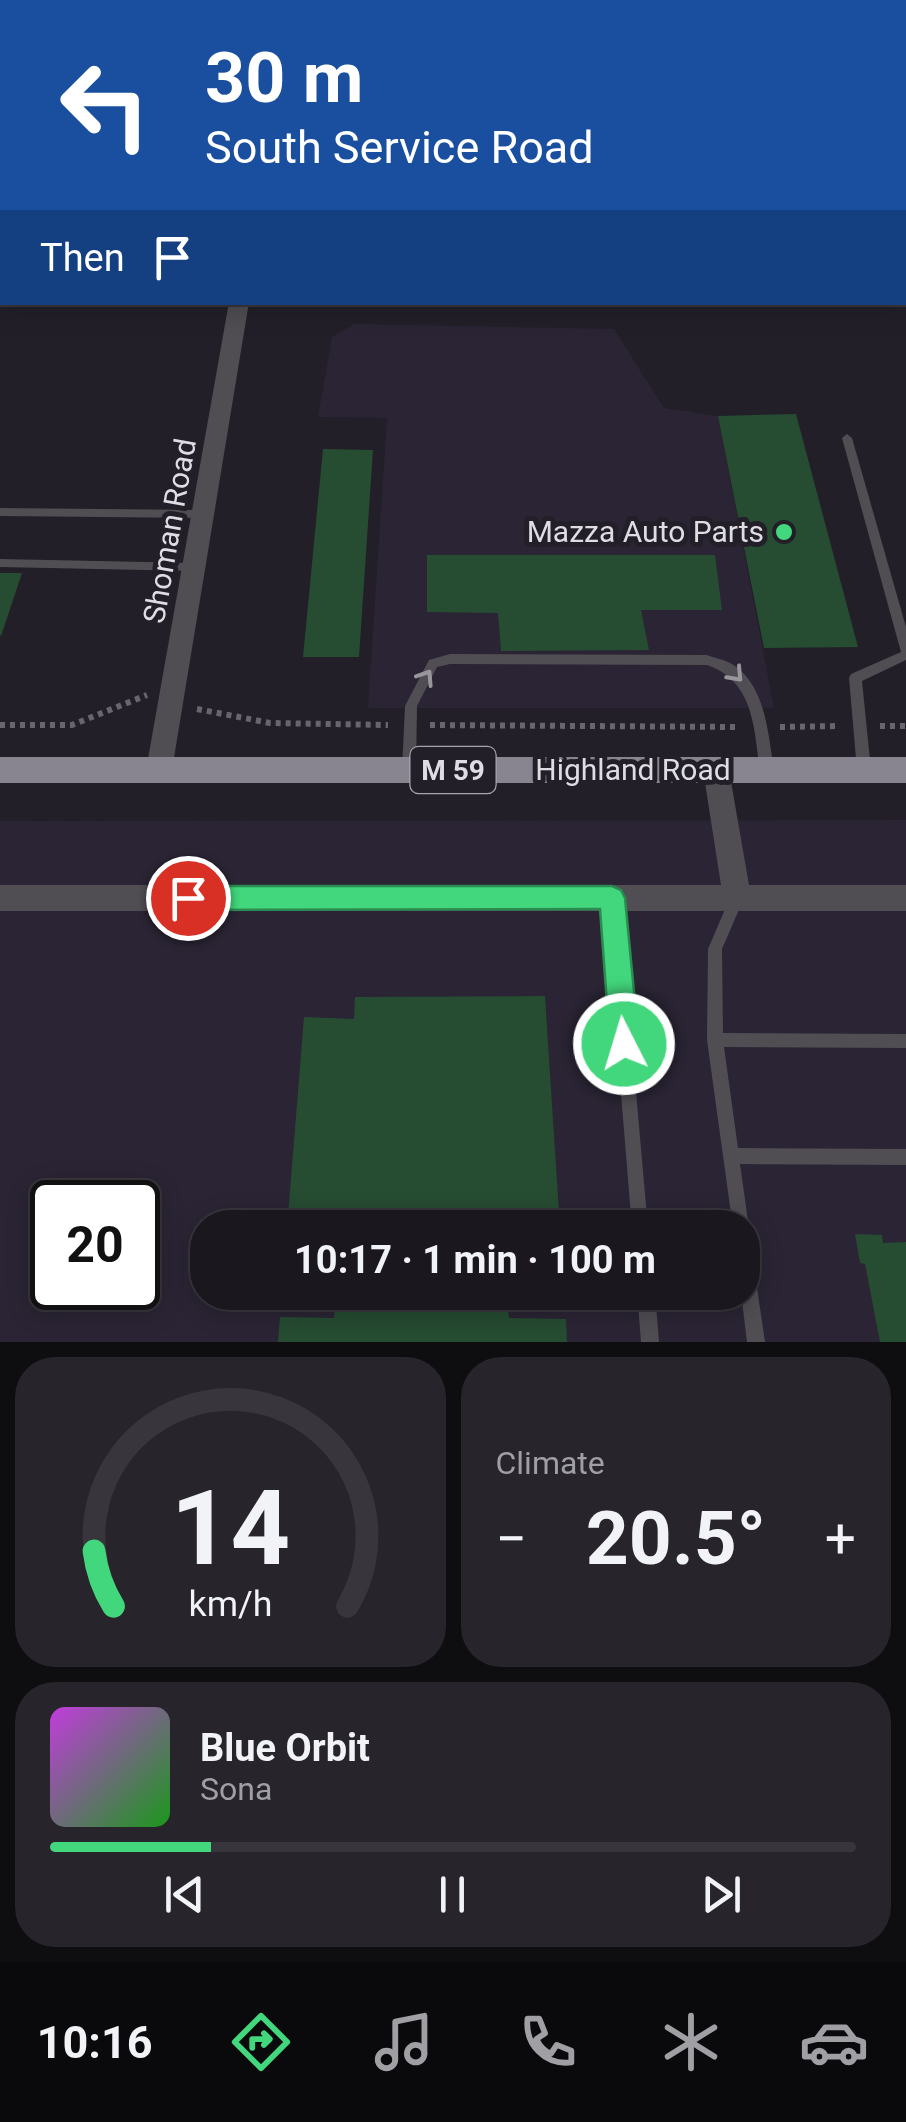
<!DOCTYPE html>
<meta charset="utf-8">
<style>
:root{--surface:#1a171e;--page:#27242b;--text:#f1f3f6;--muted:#9f9fa4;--line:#38363c;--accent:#42d77c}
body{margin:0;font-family:Roboto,sans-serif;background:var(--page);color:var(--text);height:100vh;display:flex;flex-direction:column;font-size:38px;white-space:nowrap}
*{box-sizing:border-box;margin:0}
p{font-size:32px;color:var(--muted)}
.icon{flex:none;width:55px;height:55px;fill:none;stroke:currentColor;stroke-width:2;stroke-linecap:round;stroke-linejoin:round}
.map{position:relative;height:1342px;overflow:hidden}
.panel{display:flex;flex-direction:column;gap:15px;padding:15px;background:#0e0d10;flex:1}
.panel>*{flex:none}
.guide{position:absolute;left:0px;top:0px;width:908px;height:305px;box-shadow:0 5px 25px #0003,0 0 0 2px var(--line);background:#1a4fa0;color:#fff;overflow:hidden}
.speed{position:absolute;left:30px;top:1180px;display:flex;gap:20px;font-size:50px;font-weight:700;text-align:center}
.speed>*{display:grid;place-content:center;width:130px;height:130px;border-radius:50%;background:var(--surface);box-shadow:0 5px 25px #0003,0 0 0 2px var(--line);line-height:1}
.speed .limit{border:5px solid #111;border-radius:15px;background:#fff;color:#111}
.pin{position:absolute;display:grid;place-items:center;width:85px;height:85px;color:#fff;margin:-42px;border:5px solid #fff;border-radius:50%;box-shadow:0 2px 10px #0007}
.me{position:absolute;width:110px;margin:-55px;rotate:355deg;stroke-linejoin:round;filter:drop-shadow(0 0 8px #0008)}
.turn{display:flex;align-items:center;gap:35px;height:210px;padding:0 40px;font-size:45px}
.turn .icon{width:130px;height:130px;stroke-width:2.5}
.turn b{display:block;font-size:70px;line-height:85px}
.then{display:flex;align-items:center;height:95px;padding:0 40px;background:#0003;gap:20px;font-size:38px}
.big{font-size:75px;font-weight:700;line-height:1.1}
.panel .tile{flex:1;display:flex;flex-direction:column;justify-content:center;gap:15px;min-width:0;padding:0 35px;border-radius:40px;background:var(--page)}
.panel .dial{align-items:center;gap:0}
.dial svg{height:260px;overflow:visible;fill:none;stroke:var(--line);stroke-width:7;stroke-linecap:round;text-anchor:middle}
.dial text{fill:var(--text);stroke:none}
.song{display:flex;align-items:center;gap:30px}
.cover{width:120px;height:120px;border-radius:15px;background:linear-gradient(135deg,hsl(290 70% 55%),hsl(120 70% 35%))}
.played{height:10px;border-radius:5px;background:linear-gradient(90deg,var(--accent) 20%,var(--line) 20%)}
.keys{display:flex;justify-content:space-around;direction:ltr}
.heat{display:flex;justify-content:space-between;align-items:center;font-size:55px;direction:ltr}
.panel .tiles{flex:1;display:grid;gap:15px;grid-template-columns:1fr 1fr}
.tile:last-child{grid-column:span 2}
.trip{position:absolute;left:190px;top:1210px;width:570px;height:100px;border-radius:40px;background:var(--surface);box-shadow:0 5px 25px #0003,0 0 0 2px var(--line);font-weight:700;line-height:100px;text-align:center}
.tab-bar{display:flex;height:160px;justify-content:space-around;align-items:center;background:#0a090c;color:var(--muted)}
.tab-bar .icon{width:70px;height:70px}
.tab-bar .selected{color:var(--accent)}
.tab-bar b{font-size:45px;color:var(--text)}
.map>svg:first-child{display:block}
.built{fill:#2a2434;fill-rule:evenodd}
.building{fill:#264c32}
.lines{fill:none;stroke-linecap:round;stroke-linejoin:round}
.path{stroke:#68656e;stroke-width:6;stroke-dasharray:5 5;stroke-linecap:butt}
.service{fill:#504e53;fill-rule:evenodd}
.minor{fill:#504e53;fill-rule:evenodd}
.trunk{fill:#888490;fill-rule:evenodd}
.oneway{stroke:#98969c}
.route{fill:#42d77c;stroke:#2b8c51;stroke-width:2.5}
.poi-dot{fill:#42d77c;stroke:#221f28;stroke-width:4}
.labels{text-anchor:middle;stroke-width:10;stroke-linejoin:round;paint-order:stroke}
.shield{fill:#221f28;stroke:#a6a4ac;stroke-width:2.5}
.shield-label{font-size:28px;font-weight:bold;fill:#dfdde4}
.street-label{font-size:30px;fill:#dfdde4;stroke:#221f28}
.poi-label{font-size:30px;fill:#dfdde4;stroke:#221f28;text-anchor:end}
</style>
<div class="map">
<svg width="906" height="1342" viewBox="0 0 906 1342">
<rect width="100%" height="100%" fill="#221f28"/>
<path class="built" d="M354,324L614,329L664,408L718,416L774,708H368L387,418L318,417L332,337Z
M906,820V1342H0V821ZM52,1202H138V1288H52ZM208,1228H742V1292H208Z"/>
<path class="building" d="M796,414L858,647L764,648L718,416Z
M323,449L373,450L359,657H303Z
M427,555H715L722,610H641L649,650L501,651L498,613L427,612Z
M0,573H22L1,636L0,635Z
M545,996L560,1228H287L304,1017L354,1019L355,997Z
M855,1234L882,1235L883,1243L906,1242V1342H880L865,1264L860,1263Z
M337,1292H565V1300L506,1298L509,1318L566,1319L567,1342H278L280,1317L334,1318Z"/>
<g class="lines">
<path class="path" d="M197,709L270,723L388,725
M0,725H72L147,695
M430,725L738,727
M880,726H906
M780,727L838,726"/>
<path class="service" d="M847,434L852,438L906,627V660L862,681L871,770L869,774L864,776L859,774L857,770L849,678L851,674L901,652L842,438Z
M0,508L203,510L209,514L203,518L0,516Z
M0,559L194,563L200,567L194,571L0,567Z
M450,654L707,655C714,658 723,659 730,663C766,683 768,734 774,770L772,774L767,776L762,774L760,770C754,728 754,681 707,665L450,664L437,667L417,706L416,770L414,774L409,776L404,774L402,770L405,706L429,660Z
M612,892L617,893L619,898L648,1228H632L605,898L607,893Z
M737,892L742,893L744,898L722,949L723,1033L906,1034V1048L724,1047L738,1148L906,1149V1165L740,1164L749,1228L747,1234L750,1240L765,1342H747L741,1292H742V1228H733L707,1040L708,949L732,893Z
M637,1292H655L659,1342H641Z"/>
<path class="minor" d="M281,0H295V2H281Z
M885,0H899L900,2H886Z
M905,26L906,27V39L905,38Z
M229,302H249L172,770L168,778L159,781L150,778L146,770Z
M716,759L725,762L729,770L749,885H906V911H0V885H721L703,770L707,762Z"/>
<path class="trunk" d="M0,757H906V783H0Z"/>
</g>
<defs><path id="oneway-chevron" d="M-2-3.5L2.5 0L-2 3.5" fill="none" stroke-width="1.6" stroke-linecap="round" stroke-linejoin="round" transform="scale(2.5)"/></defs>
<g class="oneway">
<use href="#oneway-chevron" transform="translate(736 675) rotate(47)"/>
<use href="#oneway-chevron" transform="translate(426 677) rotate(-57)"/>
</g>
<path class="route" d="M188,886H612L621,890L625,898L639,1044L634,1054L624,1058L615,1054L610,1044L600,909L188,910L179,906L175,898L179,890Z"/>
<circle class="poi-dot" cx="784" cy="532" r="10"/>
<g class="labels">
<rect class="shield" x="410.5" y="747" width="85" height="46" rx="8"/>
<g class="shield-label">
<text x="453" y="780">M 59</text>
</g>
<g class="street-label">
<text transform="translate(170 531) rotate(-80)" y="10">Shoman Road</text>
<text x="633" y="780">Highland Road</text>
</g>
<g class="poi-label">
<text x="764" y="542">Mazza Auto Parts</text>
</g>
</g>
</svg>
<div class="speed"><div class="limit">20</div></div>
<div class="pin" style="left:188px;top:898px;background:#d93025"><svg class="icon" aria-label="arrive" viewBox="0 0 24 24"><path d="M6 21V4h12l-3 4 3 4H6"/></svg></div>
<svg class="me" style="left:624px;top:1044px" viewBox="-20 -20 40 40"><circle r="17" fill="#42d77c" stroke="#fff" stroke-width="3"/><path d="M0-11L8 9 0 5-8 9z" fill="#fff"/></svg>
<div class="trip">10:17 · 1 min · 100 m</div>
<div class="guide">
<div class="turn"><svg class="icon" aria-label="left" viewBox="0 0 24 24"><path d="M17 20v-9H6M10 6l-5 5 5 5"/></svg><div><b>30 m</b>South Service Road</div></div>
<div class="then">Then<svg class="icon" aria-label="arrive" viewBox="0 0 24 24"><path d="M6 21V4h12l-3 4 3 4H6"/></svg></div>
</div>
</div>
<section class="panel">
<div class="tiles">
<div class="tile dial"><svg viewBox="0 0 100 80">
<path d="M14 69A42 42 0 1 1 86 69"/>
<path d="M14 69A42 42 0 0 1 8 52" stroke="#42d77c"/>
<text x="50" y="56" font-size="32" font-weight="700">14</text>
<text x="50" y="72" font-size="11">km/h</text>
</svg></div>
<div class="tile"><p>Climate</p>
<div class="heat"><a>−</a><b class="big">20.5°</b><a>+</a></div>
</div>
<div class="tile">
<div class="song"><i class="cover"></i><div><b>Blue Orbit</b><p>Sona</p></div></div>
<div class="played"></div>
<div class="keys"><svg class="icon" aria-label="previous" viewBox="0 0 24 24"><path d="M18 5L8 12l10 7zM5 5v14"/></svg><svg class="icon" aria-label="pause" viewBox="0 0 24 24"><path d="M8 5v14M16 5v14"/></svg><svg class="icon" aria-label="next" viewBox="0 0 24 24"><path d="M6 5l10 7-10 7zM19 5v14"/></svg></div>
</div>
</div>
</section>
<nav class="tab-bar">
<b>10:16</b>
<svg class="icon selected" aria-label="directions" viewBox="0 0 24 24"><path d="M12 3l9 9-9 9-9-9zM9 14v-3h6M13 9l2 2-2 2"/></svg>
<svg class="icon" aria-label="music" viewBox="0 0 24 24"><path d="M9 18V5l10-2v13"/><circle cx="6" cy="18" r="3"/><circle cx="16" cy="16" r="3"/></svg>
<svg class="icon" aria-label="phone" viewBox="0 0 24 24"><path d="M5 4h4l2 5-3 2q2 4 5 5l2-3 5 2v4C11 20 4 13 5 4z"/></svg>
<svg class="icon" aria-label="climate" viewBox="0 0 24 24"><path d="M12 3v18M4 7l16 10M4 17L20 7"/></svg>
<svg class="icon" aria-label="car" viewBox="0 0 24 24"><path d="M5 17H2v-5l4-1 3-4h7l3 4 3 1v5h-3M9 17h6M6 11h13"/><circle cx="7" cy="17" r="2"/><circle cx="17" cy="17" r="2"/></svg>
</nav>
